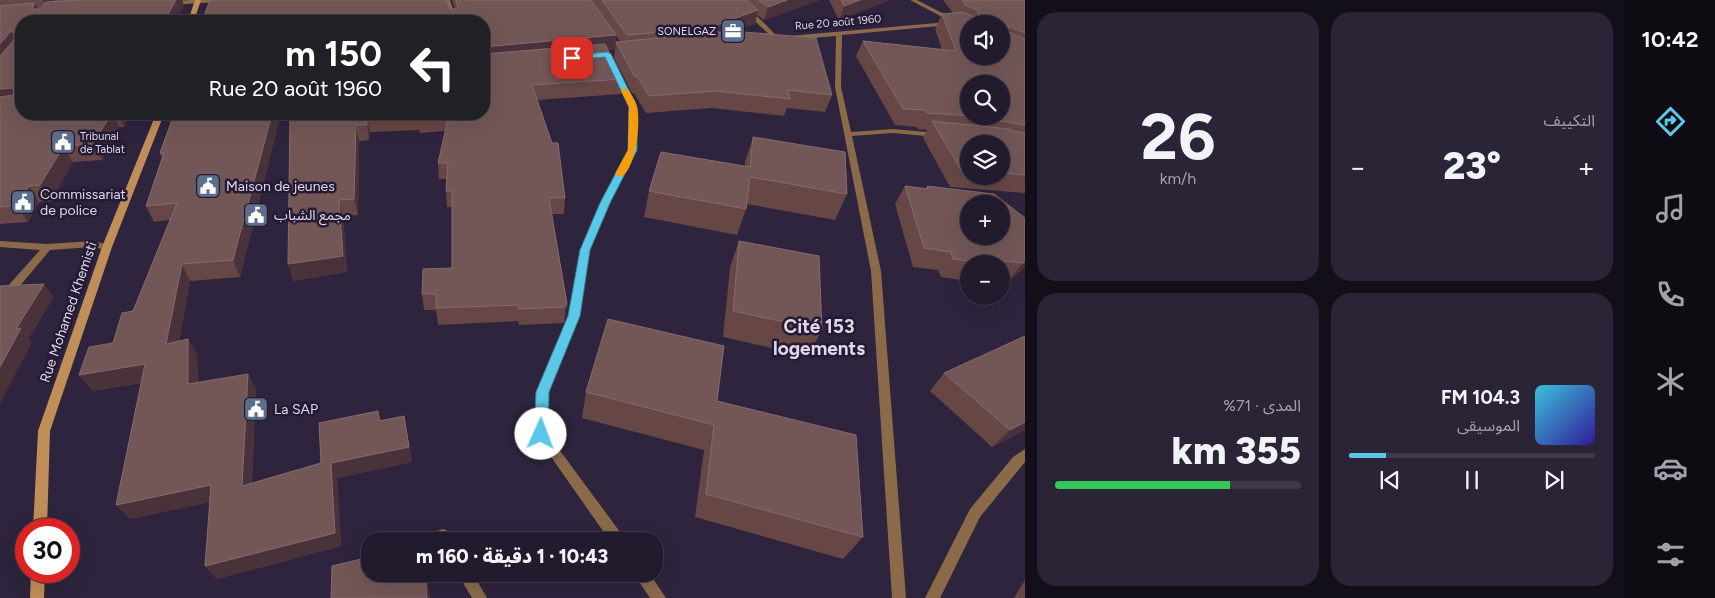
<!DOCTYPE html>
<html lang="ar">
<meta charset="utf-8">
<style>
:root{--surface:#221b2e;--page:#2a2436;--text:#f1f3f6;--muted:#a2a1aa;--line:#3f394a;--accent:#5ac8e6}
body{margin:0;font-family:Figtree,"Noto Sans Arabic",sans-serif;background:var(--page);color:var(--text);direction:rtl;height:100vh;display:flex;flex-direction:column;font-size:19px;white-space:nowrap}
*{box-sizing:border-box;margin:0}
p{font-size:16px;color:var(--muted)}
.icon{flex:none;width:28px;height:28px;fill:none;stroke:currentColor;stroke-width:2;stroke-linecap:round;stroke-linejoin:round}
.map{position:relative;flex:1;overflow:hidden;direction:ltr}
.panel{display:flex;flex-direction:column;gap:12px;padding:12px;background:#130f19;width:600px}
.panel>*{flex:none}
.banner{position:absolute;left:15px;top:15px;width:475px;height:105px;border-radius:20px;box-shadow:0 5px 20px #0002,0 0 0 1px var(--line);direction:rtl;background:#202124;color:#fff;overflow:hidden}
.tools{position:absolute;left:960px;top:15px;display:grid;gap:10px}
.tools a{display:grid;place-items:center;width:50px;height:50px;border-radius:50%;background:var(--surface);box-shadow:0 5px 20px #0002,0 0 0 1px var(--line);font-size:25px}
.speed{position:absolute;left:15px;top:518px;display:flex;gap:10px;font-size:25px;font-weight:700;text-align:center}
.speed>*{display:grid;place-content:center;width:65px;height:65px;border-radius:50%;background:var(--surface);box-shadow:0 5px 20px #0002,0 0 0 1px var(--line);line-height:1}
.speed .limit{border:8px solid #d22;background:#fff;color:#111}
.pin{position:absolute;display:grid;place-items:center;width:42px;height:42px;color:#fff;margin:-21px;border-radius:10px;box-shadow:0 2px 8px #0006}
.me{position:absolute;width:55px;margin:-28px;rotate:2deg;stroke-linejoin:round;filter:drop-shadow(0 0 4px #0008)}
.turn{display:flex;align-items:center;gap:18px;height:105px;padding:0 25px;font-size:22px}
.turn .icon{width:65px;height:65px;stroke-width:2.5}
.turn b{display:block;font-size:35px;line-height:42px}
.big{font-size:38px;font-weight:800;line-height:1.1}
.panel .card{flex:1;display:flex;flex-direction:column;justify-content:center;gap:8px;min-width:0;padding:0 18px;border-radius:20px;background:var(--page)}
.panel .dial{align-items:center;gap:0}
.dial b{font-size:65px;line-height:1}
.song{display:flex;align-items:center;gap:15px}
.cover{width:60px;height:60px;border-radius:8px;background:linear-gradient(135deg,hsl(190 70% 55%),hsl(250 70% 35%))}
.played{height:5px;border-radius:2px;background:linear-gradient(90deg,var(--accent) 15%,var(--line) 15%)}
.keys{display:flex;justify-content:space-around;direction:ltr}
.heat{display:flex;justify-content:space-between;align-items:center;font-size:28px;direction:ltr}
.charge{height:8px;border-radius:4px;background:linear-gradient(90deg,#34c759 71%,var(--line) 0)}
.panel .tiles{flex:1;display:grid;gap:12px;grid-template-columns:repeat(2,1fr)}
.trip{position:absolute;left:361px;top:532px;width:302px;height:50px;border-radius:20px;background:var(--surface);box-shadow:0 5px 20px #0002,0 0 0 1px var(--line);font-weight:800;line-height:50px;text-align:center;direction:rtl}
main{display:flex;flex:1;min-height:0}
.tabs{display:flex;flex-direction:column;width:90px;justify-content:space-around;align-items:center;background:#0e0b12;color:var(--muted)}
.tabs .icon{width:35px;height:35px}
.tabs .active{color:var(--accent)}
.tabs b{font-size:22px;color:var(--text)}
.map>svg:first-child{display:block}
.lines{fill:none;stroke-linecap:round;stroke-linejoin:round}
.street{fill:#8a6a49;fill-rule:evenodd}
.secondary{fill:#c08e58;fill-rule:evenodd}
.wall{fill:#664745;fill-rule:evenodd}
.shaded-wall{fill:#4a323b}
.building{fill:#735757;stroke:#846b6e;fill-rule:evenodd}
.route{fill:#5ac8e6;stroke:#3a8296}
.slow{fill:#f59e0b}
.labels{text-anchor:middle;stroke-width:5;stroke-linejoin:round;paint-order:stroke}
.far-street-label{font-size:11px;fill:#dfd8e9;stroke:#251a33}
.far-poi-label{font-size:11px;fill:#dfd8e9;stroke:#251a33;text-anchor:end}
.poi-label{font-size:14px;fill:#dfd8e9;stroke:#251a33;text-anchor:start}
.street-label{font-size:14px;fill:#dfd8e9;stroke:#251a33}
.district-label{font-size:19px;font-weight:bold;fill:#dfd8e9;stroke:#251a33}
</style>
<main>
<nav class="tabs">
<b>10:42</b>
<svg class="icon active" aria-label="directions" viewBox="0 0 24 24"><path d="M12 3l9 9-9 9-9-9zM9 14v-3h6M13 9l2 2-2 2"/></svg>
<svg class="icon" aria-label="music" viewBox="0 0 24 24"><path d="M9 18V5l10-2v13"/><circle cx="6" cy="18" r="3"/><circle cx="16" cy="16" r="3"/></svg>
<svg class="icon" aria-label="phone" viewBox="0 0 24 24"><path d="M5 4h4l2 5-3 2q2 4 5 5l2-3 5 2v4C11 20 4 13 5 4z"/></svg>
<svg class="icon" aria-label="climate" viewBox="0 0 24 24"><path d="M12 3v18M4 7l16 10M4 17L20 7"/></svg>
<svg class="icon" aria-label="car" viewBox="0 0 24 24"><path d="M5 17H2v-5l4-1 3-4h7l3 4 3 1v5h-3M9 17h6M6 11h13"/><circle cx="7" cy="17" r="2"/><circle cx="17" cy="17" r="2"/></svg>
<svg class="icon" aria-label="filters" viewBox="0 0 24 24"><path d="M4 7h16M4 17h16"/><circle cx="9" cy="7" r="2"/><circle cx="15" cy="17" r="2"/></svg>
</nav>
<section class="panel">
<div class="tiles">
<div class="card"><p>التكييف</p>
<div class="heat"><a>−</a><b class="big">23°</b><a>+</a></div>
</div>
<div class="card dial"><b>26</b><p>km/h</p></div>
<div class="card">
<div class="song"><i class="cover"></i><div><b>104.3 FM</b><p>الموسيقى</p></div></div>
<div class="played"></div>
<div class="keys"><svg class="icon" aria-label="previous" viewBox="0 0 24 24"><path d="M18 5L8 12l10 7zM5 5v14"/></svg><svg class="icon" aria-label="pause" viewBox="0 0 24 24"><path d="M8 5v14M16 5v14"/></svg><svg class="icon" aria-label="next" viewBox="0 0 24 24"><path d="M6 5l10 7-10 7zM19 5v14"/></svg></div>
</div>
<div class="card"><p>المدى · 71%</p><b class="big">355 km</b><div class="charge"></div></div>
</div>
</section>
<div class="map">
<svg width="1025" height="598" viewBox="0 0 1025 598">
<rect width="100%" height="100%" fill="#2e243d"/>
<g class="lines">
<path class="street" d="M191,0H219L216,2L171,5L168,3L171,1Z
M444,0H450L457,21H451Z
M722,0C746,0 763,23 779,38V40H775L743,10Z
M910,0H917L969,27V31Z
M948,22L951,24L950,25L842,35L841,87L851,132L893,129L937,133L941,135L937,137L893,133L852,136L881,271L906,598H892L871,271L835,87L836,36L789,40L786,38L789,36Z
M616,71L619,73L637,107L636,150L609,203L590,250L579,316L549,392L547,433L623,536L625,541H610L535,434L537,392L569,316L580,250L601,203L628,150L629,107L613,73Z
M0,241L47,244L92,241L110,245L112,247L107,250L92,247L50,250L4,305L0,306V295L40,250L0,247Z
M1025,449V462L980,517L940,598H925L970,509L1013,457Z
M443,529L448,531L453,541H421L423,536Z
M458,574H473L487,598H472Z
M634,574H650L666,598H650Z"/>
<path class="secondary" d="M195,0H201L194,21H188Z
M156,114H164L112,247L50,431L47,529H33L38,431L102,247Z
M31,571H45L44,598H30Z"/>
</g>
<path class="wall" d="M0,0H182L184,6L21,114H130L124,127H119L102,160L73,162L51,201L39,202L28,222L0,224Z
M452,0H820L764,20L757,15L755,24L734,31L832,95L825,112L787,108L784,116L712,108L646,113L634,93H632L614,58L616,42L620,41L616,36L615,49L608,50L623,79L621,94L537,100L565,198L564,214H551L567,304L565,320L564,323L519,325L518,321L438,325L436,310H424L422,294L452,268V207H447L446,191L447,179H439L438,163L445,131L420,133L419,130L370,132L369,140L359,141L358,215L343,216L347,272L293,281L290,114H484L450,9H455Z
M829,0H890L839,20Z
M943,0H1025V193L950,187L923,138L927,130L918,129L917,127L895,125L856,56L863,41L942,49L935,29L942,14L953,13ZM969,144H1001V176H969Z
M167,114H281L240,277L190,281L179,341L188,339L197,355L198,383L256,389L252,483L321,463L378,411L381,421L404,416L412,462L337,478L341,546L217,579L205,566L210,502L130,519L116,505L141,383L92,391L113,343L133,311L170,220L154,222L146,206L162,158L160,153L171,123Z
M753,137L847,194L835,220L747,204L746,209L737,235L644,217L649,191L745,166V162Z
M905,186L925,189L927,186L1025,218V267L1008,282L1001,281V264H969V281L941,277L938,270L913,267L895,204Z
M739,241L822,330L808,356L723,337L730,267Z
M944,373L1025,430L992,447L930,391Z
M586,392L717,401L863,537L843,559L695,517L704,450L582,418Z
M1025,580V598H1014Z"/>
<path class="shaded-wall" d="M43,0H55L48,9Z
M176,0H182L184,6L177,21H164Z
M787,0H820L764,20L768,7Z
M860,0H890L839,20L844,6Z
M35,3L42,16L32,9Z
M758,10L755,24L705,42L708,28Z
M10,32H14L18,46L0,68V44Z
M616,35L615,49L484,62V47Z
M12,88L21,103L0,105V89Z
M111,114H113L119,127L102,160L93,144Z
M117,114H130L124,127Z
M167,114H175L174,129Z
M272,114H281L240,277L233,260Z
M367,116L370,132L369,140L367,125Z
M356,125L359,141L358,215L354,199Z
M64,146L73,162L51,201L40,185Z
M29,186L39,202L28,222L16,205Z
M339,200L343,216L347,272L293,281L288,264Z
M1025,261V267L1008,282L1023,263Z
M182,264L190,281L176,360L166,344Z
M44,284L54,297L29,338L32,342L0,404V367L16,329Z
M567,304L565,320L564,323L565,307Z
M188,339L197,355L198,400L188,384Z
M145,364L155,380L92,391L79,375Z
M248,374L256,389L251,500L242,486Z
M404,416L412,462L337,478L341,546L217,579L205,566L331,463Z
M1025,422V430L992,447L1010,430Z
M211,485L221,500L130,519L116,505Z
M425,574H427L430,598H427Z"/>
<path class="building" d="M79,0H176L164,21H21V114H111L93,144L64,146L40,185L29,186L16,205L0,207V97L13,95L14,90L12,88L0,89V56L14,40V32H10L0,44V6L35,3L32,9H40L46,2Z
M210,0H446L450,9H456L458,7L456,0H591L616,35L484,47V21H202Z
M602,0H747L758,10L708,28L627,35Z
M758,0H787L768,7Z
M841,0H860L844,6Z
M962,0H1025V33L1008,26L1009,32L1025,39V125L969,116L927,113L925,110L903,109L863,41L956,51L942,14L963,12L976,18L979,16L978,11L964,4L966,5ZM969,24H1001V56H969ZM969,84H1001V116H969Z
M732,31L816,38L832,95L788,90L790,99L716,91L649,96L637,76L635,77L616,42Z
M605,44L623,79L532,85L552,143H558L565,198H549L567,304L565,307L519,309L518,305L436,308V294H422L423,269L452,268V191H446L448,163H438L449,115L418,118V115L367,116V125H356L354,199L339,200L343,256L288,264L290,114H484V54Z
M174,114H272L233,260L182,264L166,344L188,339V384L248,374L242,486L321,463L319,423L378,411L379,421L404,416L409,447L331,463L335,533L205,566L211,485L116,505L145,364L79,375L89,347L113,343L122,313L133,311L177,203L146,206L164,153H160Z
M932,121L1010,129L1012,131L1025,133V175L1001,173V144H969V170H961Z
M753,137L845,152L847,194L750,177L746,209L649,191L661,152L750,167Z
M905,186L928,189L927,186L994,194L1025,218V261L1023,263L1001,261V265V264H990L953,259L951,252L924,248ZM969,204H1001V236H969Z
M739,241L819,256L822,330L733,311Z
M44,284L16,329L21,328L0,367V286Z
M608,319L724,346L717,401L856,435L863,537L706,494L714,425L586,392Z
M1025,336V422L1010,430L944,373Z
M370,557V574H425L427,598H331L332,566Z"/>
<path class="route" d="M607,52L611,54L637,107V150L610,203L590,250L580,316L549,392L548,434L546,438L541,440L536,438L534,434L536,392L568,316L580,250L600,203L628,150L629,107L605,57L572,60L568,58L572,55Z"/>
<path class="slow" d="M622,89H628C631,95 636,101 637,107C641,123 636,171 620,177L615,174L628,150L629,107L621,91Z"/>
<defs>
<symbol id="office-square" viewBox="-11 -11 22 22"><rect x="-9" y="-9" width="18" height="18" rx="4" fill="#5c6f8a" stroke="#251a33"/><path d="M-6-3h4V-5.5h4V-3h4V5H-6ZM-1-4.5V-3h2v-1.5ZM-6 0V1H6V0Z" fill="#fff"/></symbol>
<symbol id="civic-square" viewBox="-11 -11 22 22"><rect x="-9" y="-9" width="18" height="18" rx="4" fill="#5c6f8a" stroke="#251a33"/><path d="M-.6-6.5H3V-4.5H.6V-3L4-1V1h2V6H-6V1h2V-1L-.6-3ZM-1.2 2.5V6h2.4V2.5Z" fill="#fff"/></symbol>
</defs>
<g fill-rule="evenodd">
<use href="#office-square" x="719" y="17" width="28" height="28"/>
<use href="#civic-square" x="49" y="128" width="28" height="28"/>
<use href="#civic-square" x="194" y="172" width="28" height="28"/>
<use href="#civic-square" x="9" y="188" width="28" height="28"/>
<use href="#civic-square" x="242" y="201" width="28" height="28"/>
<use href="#civic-square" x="242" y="395" width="28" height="28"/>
</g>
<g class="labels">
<g class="far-street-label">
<text transform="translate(838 22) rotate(-5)" y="4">Rue 20 août 1960</text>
</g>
<g class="far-poi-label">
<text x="716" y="35">SONELGAZ</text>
<text x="80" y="140" text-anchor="start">Tribunal<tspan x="80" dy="13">de Tablat</tspan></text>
</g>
<g class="poi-label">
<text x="226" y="191">Maison de jeunes</text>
<text x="40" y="199">Commissariat<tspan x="40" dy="16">de police</tspan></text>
<text x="274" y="220">مجمع الشباب</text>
<text x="274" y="414">La SAP</text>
</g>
<g class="street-label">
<text transform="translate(68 312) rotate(-71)" y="5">Rue Mohamed Khemisti</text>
</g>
<g class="district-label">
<text x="819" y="333">Cité 153<tspan x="819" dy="22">logements</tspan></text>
</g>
</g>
</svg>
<div class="tools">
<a><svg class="icon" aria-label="sound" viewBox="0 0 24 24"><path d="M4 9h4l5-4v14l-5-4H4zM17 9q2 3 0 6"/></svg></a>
<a><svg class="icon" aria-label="search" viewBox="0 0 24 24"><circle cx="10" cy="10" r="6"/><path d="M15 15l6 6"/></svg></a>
<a><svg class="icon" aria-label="layers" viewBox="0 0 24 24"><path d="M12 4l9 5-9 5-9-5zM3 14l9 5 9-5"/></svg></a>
<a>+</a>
<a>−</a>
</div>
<div class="speed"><div class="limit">30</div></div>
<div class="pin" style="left:572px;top:58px;background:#d93025"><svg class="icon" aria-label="arrive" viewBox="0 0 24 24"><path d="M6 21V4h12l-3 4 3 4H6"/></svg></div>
<svg class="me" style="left:541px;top:434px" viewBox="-20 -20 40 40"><circle r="19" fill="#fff"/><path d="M0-13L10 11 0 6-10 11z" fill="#5ac8e6"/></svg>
<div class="trip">10:43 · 1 دقيقة · 160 m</div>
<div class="banner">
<div class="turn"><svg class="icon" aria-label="left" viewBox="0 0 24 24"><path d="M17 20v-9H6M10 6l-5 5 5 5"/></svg><div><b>150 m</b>Rue 20 août 1960</div></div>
</div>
</div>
</main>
